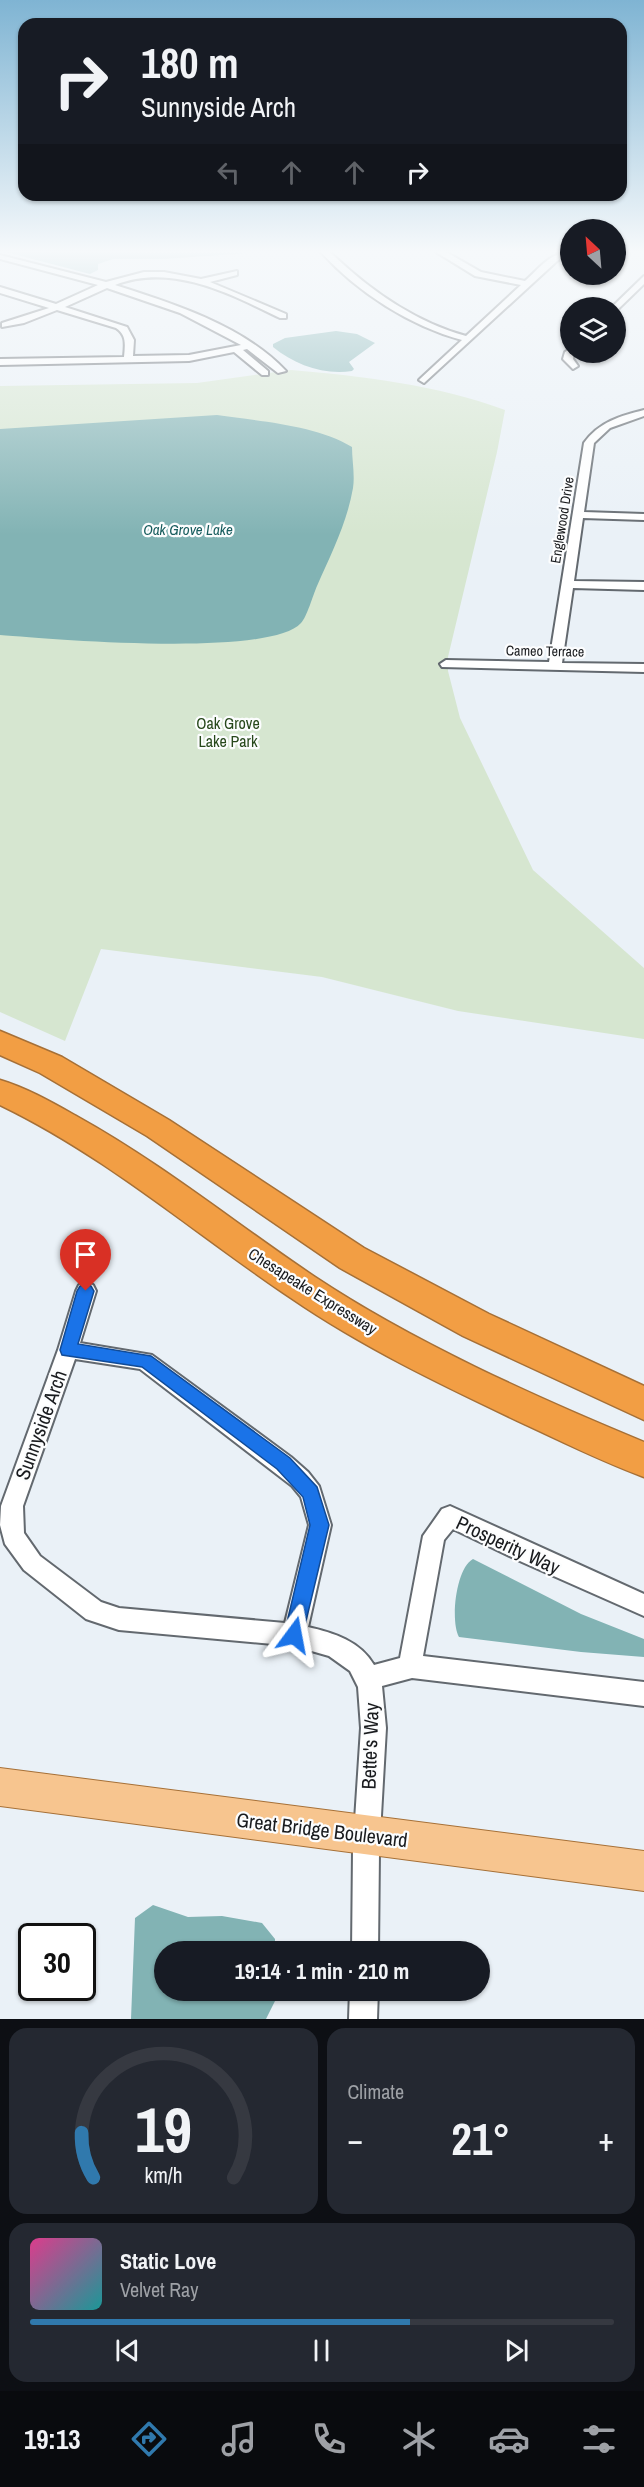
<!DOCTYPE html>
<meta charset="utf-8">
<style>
:root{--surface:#171b24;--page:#242831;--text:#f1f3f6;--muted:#9ea1a6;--line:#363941;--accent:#3079ad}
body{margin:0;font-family:"Archivo Narrow",sans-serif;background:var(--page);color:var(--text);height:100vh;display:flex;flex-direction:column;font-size:22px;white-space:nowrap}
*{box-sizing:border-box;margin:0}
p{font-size:20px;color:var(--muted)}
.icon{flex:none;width:33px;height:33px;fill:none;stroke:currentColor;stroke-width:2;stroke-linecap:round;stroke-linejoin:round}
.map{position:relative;height:2019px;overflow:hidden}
.sheet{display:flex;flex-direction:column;gap:9px;padding:9px;background:#0d0f14;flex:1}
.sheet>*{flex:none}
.banner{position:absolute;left:18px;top:18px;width:609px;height:183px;border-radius:18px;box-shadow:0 2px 4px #0004;background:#171b24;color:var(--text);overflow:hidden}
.needle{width:39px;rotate:334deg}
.fabs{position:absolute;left:560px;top:219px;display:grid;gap:12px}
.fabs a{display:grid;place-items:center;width:66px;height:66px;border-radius:50%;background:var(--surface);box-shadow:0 2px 4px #0004;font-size:30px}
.speed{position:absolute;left:18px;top:1923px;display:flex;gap:12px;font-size:30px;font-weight:700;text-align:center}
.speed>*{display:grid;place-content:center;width:78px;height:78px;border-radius:50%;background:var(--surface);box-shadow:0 2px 4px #0004;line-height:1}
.speed .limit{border:3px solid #111;border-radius:9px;background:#fff;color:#111}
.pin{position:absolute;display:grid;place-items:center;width:51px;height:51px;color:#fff;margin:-62px -26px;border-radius:50% 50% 50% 0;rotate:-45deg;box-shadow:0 0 6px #0007}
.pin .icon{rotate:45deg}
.me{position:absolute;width:66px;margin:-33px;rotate:13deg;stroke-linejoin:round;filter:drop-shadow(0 0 4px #0008)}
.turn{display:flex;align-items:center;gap:21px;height:126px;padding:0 24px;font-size:27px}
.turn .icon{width:78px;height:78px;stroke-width:2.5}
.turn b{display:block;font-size:42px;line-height:51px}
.lanes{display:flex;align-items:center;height:57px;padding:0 24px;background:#0003;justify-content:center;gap:30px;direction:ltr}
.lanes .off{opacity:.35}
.big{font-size:45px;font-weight:700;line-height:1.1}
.sheet .card{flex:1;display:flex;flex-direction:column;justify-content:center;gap:9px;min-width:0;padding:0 21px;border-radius:18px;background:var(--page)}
.sheet .dial{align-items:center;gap:0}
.dial svg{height:156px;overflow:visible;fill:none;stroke:var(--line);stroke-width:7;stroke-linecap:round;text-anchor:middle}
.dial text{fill:var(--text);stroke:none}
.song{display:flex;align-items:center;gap:18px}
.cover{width:72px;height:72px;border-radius:9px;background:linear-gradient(135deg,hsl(330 70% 55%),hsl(180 70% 35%))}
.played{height:6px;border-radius:3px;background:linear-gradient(90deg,var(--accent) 65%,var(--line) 65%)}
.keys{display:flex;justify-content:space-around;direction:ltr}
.heat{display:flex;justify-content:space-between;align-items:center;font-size:33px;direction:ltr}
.sheet .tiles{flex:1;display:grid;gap:9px;grid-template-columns:1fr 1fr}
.card:last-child{grid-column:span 2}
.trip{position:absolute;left:154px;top:1941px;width:336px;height:60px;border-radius:30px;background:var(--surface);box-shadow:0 2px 4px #0004;font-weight:700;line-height:60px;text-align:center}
.dock{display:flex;height:96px;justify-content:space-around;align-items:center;background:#090b0e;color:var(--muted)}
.dock .icon{width:42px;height:42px}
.dock .active{color:var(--accent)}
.dock b{font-size:27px;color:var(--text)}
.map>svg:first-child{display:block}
.green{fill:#d6e6d0}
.water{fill:#82b3b4}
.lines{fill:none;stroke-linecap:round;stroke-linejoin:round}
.minor-casing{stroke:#63696f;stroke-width:4}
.primary-casing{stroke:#a67037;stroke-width:2}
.motorway-casing{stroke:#a67037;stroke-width:3}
.minor{fill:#fff;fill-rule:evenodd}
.primary{fill:#f7c58f;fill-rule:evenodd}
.motorway{fill:#f29e44;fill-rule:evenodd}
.route{fill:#1a73e8;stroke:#114b97;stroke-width:1.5}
.labels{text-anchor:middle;stroke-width:4.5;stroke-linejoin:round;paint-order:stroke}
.far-street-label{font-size:14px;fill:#191b1e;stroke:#fcfdfe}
.far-water-label{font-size:15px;font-style:italic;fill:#185d5e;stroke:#fcfdfe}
.park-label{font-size:16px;fill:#27481b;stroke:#fcfdfe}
.street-label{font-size:16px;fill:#191b1e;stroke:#fcfdfe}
.near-street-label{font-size:20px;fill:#191b1e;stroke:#fcfdfe}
</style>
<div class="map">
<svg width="644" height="2019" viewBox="0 0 644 2019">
<rect width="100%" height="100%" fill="#eaf1f7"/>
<path class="green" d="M291,370C363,376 437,385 505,410L497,452L448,657V671L460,718L533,870L644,968V1039L458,1011L322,977L101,949L65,1041L0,1012V386L197,383Z"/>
<path class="water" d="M6,252L251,253L163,259H113L98,264V270L90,274Z
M336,331L357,334L375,343L349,362L354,369L352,371C323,375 295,365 273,347V344L285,338Z
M217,415C258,421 317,425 352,447C352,460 355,475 353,488C347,523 331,554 317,586C313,595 307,617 301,623C269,658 52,639 0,635V429Z
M473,1559L581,1614L644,1639V1657L581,1652L459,1637C450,1621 456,1568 473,1559Z
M153,1905L188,1917L222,1916L262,1923L275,1939V1951L165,1952V1990L275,1991V2001L266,2019H131L135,1918Z"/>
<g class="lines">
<defs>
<path id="minor" d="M321,252H330C368,289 415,322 466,336L521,285L475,276L436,252H446L481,272L525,281C539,269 550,252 570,252L557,261L424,383L419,380L421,378L462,340C410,326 357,292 321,252Z
M0,255L106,282L144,272H164L201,279L237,271V275L210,282L286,314V318H280C228,293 172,263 115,285C172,303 244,326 286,371L278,373L247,349L243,350L268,371V375H262L234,352L189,361L0,365V359L124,357C125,345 127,335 116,328L57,310L24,323L2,327V323L49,308L0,293V287L56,304L98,285L0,259ZM107,288L180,313L241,345L189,355L133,356L134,340L127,327L65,307Z
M644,276V284L615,312V308L612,307Z
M570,349V352H574L573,359L578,366L573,369L563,359L565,352Z
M644,410V416L610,428L594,443L584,512L644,514V520L583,518L574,581L644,582V590L573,588L562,663L644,664V672L442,667L440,664L446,660L549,662L584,443C599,422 620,416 644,410Z
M86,1283L93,1285L96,1291L80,1343L152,1355L291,1457L308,1472L319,1486L331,1525L308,1627C334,1633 360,1641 374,1665L400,1658L423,1536L442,1509L450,1506L644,1594V1616L522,1562L453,1529L444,1540L423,1656L644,1682V1706L412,1678L382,1686L386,1728L379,1851L378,1952H352L353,1851L361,1728L358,1687L350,1671L329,1656L294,1646L119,1630L86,1619L24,1570L5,1544L0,1525L1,1506L58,1350L76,1291L79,1285ZM75,1359L140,1369L292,1486L301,1497L309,1525L285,1623L119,1608L101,1602L40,1556L24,1533L23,1506Z
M350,1990H378L377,2019H349Z"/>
<path id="primary" d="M0,1768L644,1851V1891L0,1806Z"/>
<path id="motorway" d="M0,1031L62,1057L169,1120L364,1248L489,1314L644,1386V1420L463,1336L340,1268L147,1136L40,1073L0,1055Z
M0,1080C27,1088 53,1103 78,1117C161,1163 236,1224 315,1277C413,1342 535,1397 644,1442V1477C603,1462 563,1442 524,1424C444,1386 364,1348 291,1298C194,1233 106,1156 0,1105Z"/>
</defs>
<use href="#minor" class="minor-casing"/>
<use href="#primary" class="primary-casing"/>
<use href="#motorway" class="motorway-casing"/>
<use href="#minor" class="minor"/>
<use href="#primary" class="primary"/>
<use href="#motorway" class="motorway"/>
</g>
<linearGradient id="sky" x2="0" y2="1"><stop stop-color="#7fb4d3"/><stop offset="0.47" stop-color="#f6f9fb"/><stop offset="1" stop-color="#f6f9fb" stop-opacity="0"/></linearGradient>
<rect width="644" height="535" fill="url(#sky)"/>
<path class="route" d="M86,1284L91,1286L94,1291L78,1344L151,1356L290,1458L317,1487L329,1525L301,1642L294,1645L287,1642L284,1635L310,1525L303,1497L277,1469L142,1367L62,1355L60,1350L77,1291L80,1286Z"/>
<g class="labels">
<g class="far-street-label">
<text transform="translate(562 520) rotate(-81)" y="5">Englewood Drive</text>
<text transform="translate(545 651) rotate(1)" y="5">Cameo Terrace</text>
</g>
<g class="far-water-label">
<text x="188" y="535">Oak Grove Lake</text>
</g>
<g class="park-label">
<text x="228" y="729">Oak Grove<tspan x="228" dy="18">Lake Park</tspan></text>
</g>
<g class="street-label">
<text transform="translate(313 1291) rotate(32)" y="6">Chesapeake Expressway</text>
</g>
<g class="near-street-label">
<text transform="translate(41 1425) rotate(-70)" y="7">Sunnyside Arch</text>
<text transform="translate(508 1545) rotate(25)" y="7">Prosperity Way</text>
<text transform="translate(370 1746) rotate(-88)" y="7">Bette's Way</text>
<text transform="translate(322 1830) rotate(7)" y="7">Great Bridge Boulevard</text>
</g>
</g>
</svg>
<div class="fabs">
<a><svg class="needle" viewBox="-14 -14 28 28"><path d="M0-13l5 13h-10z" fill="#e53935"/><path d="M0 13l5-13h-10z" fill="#9ea1a6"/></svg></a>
<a><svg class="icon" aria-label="layers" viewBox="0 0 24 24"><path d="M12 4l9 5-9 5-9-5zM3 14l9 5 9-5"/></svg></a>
</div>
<div class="speed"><div class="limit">30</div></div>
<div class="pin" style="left:86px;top:1291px;background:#d93025"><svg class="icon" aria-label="arrive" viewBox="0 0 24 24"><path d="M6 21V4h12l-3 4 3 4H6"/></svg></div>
<svg class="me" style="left:294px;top:1635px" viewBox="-20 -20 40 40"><path d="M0-17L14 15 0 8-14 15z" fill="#1a73e8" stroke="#fff" stroke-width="4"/></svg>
<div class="trip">19:14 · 1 min · 210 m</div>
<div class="banner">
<div class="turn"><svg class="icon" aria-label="right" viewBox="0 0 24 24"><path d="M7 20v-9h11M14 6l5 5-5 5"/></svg><div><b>180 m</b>Sunnyside Arch</div></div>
<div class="lanes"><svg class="icon off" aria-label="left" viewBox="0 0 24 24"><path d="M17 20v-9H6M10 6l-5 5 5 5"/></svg><svg class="icon off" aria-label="ahead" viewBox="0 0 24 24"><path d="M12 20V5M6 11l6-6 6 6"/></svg><svg class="icon off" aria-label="ahead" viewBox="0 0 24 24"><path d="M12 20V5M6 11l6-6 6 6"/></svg><svg class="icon" aria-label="right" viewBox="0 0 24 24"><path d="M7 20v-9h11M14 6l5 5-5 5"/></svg></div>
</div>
</div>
<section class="sheet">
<div class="tiles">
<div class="card dial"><svg viewBox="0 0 100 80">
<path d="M14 69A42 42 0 1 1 86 69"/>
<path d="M14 69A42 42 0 0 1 8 46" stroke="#3079ad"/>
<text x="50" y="56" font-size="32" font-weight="700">19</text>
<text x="50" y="72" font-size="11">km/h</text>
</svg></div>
<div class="card"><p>Climate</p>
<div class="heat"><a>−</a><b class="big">21°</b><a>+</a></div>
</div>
<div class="card">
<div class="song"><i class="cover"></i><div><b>Static Love</b><p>Velvet Ray</p></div></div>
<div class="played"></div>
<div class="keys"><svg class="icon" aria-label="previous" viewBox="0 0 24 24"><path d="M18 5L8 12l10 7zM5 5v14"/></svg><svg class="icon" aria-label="pause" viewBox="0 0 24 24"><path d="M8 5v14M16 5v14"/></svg><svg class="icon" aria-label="next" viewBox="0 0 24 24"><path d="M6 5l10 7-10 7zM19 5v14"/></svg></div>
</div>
</div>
</section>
<nav class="dock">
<b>19:13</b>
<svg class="icon active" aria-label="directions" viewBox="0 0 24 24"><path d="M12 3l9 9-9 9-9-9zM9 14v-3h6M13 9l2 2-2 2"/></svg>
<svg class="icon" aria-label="music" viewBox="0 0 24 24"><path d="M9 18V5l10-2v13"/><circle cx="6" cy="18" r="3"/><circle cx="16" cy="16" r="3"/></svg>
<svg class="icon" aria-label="phone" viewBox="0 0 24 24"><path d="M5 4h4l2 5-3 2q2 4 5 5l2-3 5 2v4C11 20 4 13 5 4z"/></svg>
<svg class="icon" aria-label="climate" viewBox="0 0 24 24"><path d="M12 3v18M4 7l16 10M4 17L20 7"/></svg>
<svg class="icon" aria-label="car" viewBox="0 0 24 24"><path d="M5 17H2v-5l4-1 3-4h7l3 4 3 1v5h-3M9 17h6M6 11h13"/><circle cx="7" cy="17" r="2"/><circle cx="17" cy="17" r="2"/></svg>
<svg class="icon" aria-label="filters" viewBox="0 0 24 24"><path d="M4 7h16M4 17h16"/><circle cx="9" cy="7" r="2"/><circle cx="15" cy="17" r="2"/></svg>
</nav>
